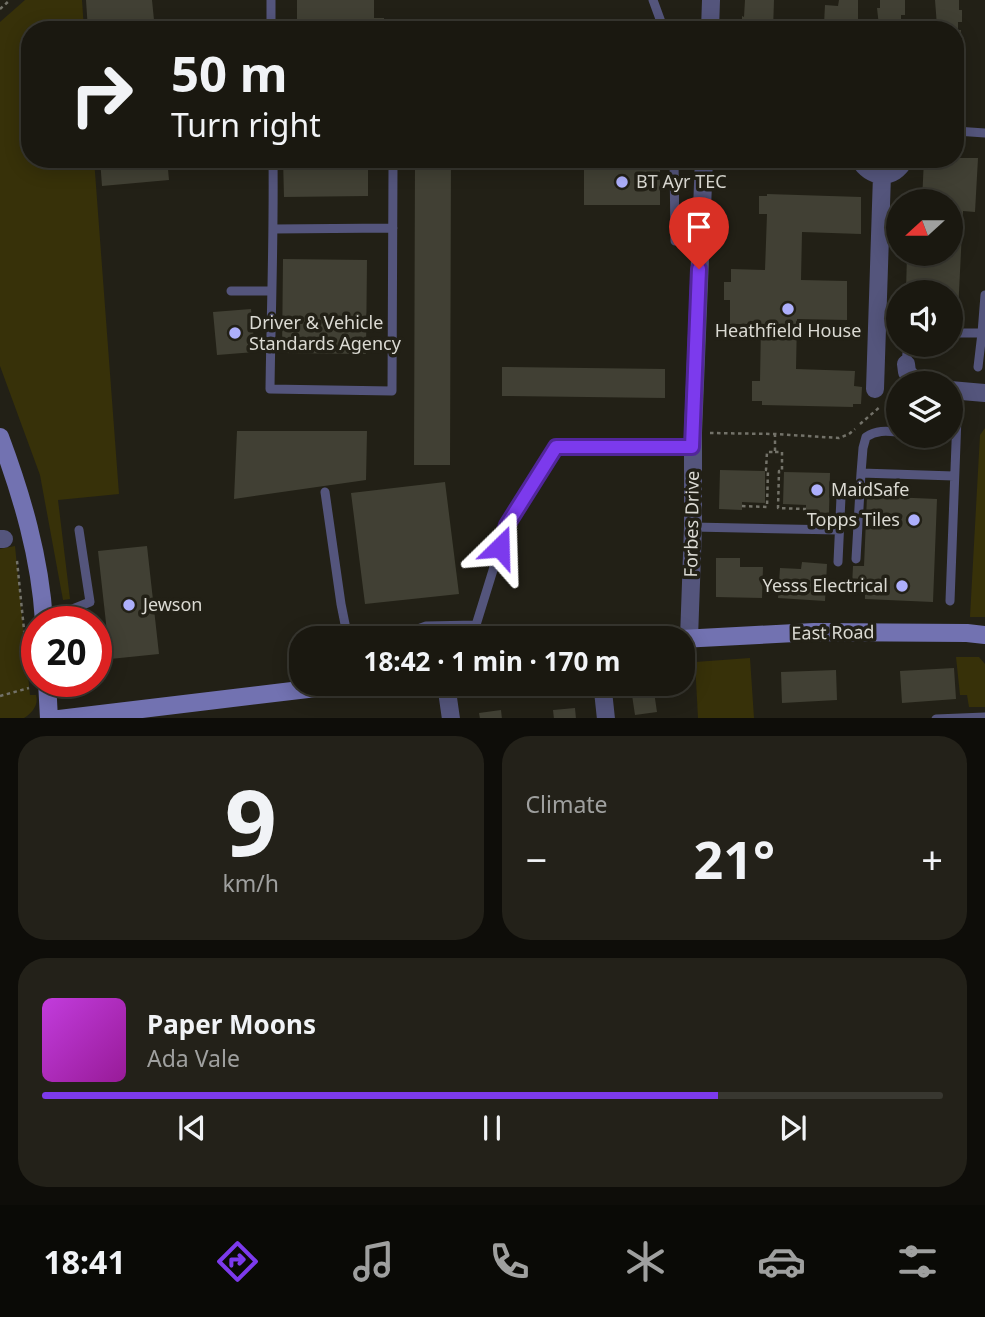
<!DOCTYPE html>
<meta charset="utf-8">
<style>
:root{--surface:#1a1810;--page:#232119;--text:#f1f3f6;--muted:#9fa09f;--line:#383730;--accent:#7c3aed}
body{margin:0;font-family:"Noto Sans",sans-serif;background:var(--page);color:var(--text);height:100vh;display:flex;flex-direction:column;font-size:26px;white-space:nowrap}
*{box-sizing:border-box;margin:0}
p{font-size:23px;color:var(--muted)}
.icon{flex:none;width:38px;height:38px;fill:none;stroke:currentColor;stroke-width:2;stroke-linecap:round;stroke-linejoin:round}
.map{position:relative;height:718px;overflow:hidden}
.side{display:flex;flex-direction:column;gap:18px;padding:18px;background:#0e0d09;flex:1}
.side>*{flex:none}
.banner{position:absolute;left:21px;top:21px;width:943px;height:147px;border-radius:28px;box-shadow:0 4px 18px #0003,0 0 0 2px var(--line);background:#1a1810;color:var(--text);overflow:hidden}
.needle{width:46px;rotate:249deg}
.fabs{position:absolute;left:886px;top:189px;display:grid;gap:14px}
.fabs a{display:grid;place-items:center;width:77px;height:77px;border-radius:50%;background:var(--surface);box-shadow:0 4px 18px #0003,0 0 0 2px var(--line);font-size:35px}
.speed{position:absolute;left:21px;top:606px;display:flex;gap:14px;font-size:35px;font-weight:700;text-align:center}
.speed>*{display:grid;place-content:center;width:91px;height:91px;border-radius:50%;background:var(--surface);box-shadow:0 4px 18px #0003,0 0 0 2px var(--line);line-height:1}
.speed .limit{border:10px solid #d22;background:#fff;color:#111}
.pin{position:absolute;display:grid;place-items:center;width:60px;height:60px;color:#fff;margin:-72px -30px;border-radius:50% 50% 50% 0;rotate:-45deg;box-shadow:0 0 7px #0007}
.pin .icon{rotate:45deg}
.me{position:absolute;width:77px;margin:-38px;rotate:22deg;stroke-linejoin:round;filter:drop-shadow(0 0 5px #0008)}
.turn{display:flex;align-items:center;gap:24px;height:147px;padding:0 35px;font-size:32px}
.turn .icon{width:91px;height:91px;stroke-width:2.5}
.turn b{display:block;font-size:49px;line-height:60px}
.big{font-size:52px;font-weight:700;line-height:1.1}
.side .card{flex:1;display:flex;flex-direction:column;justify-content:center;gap:10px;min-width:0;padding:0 24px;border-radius:28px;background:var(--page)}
.side .dial{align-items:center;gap:0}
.dial b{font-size:91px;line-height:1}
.song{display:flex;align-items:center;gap:21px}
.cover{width:84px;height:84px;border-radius:10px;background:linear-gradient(135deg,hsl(290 70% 55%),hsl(300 70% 35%))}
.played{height:7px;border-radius:4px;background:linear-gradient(90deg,var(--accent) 75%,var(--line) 75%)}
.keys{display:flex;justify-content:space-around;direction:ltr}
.heat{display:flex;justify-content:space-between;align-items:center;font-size:38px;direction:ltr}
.side .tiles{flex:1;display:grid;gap:18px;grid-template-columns:1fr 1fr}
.card:last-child{grid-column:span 2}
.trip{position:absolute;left:289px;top:626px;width:406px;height:70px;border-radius:28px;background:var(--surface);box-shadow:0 4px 18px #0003,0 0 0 2px var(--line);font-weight:700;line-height:70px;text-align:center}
.menu{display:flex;height:112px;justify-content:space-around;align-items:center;background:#0a0a06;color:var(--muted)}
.menu .icon{width:49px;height:49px}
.menu .active{color:var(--accent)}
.menu b{font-size:32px;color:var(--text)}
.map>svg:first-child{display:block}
.green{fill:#373109}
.building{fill:#414034}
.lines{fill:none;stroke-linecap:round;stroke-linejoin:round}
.path{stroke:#737269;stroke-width:2.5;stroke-dasharray:3.5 3.5;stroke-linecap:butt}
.lane{stroke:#54557c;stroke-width:9}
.street{stroke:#54557c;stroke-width:18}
.secondary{stroke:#7272b1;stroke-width:18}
.route-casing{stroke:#51269a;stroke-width:18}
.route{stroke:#7c3aed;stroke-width:12}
.poi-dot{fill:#adaffb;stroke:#222016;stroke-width:2.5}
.labels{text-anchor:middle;stroke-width:7;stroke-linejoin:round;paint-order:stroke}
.poi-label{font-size:18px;fill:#dbdad3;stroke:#222016;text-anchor:start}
.street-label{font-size:18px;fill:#dbdad3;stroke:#222016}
</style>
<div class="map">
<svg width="985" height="719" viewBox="0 0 985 719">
<rect width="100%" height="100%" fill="#222016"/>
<path class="green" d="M25,0H82L84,30H30V159H94L119,494L58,500L70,599L63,600L40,475L0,366V22Z
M985,428V617H970L980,435Z
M15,546L30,695H36C39,705 32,713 24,718H0V549Z
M956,657H979L985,664V707H969L967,695H960Z
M750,658L754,718H698L695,662Z"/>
<path class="building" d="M86,0H152L155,30H88Z
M297,0H374V18H384L385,30H297Z
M745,0H774L773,30H744V26H742V16L744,17Z
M839,0H858V20H860V29L838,30V25L824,24L825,5L838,6Z
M880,0H905V15H901V26H937L935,0H959V10H962V22H958V30H876V26H879L877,8H880Z
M956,30H961L960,66H956Z
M956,158H978L975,212L963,211L958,312H950V292H906L907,254H950V201H922L924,159H956Z
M100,159H167L169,180L102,186Z
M283,159H368V196L284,197Z
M415,159H451L450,465H414Z
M584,159H660V205H584Z
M767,194L861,197V234L802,232L801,280L847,281V320L797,319L796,369L855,371L854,386L862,387L861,404H853V407L762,405V401H752V381H760L761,324H730V300H724V282H731V269L765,270L767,214H759V196H767Z
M283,259L367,260L366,354L282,353Z
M251,309L255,352L217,355L213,312Z
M502,367L665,369V398L502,396Z
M237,431H367L366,480L234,499Z
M720,470L765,471V503L742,502V510L719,509Z
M784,472L830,473L829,513L806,512V505L783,504Z
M445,482L459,594L365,604L351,493Z
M867,496L937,499L933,602L865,599V587L852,586L853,566H864Z
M147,546L159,654L110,659L98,551Z
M716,558H740V567H763L762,598L716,597Z
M802,562L827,564L825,601L778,598L780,568L801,569Z
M954,668L956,699L902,703L900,671Z
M836,670L837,700L782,703L781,672Z
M654,692L657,712L635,715L632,695Z
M575,708L576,719H554L553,710Z
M501,710L502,719H480L479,713Z"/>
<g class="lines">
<path class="path" d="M0,9L10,0
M889,400L898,392
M860,424L881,406
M710,433L775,434L839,438L849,434L855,429
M775,452H782V471H779L778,508L806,509
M742,506L767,507L768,470H766L767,452H775V434
M17,561L29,679
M0,696L29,688"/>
<path class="lane" d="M271,0V30
M653,0L664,30
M956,131L985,133
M273,159C274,236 271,313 270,389L392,391L393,167
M674,159L675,241
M274,229L393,228
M231,291H271
M950,333H982L978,367
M982,333L985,295
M906,364L907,353L910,345
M898,432C886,431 877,430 866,437L863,448L861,473L954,476
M325,492L341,604L346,629L353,639
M693,527L839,530
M856,559L861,473
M838,562L841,497
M950,601L958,391
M43,614L70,610L90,602L79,530
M390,639L426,626L476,625L507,525L556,447H692
M936,719L985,717"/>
<path class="street" d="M710,30L711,0
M859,159C870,179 894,181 905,159
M906,364L907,372L917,383
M875,389L882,175
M950,390L985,393
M0,539H4
M689,638L693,527V433L704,159
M446,684L451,719
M603,691L606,719"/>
<path class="secondary" d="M0,437C22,496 40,557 44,621
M681,639L814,632L967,633L985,635
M47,681L49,719
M59,719L350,684"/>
</g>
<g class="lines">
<defs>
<path id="route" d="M500,547L507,525L556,447H692L699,269"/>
</defs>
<use href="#route" class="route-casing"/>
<use href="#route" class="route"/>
</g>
<g class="poi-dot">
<circle cx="622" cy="182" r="7"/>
<circle cx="788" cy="309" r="7"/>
<circle cx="235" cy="333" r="7"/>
<circle cx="817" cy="490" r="7"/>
<circle cx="914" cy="520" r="7"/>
<circle cx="902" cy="586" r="7"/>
<circle cx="129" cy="605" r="7"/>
</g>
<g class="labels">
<g class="poi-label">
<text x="636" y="188">BT Ayr TEC</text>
<text x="249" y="329">Driver &amp; Vehicle<tspan x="249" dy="21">Standards Agency</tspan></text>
<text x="788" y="337" text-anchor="middle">Heathfield House</text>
<text x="831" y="496">MaidSafe</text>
<text x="900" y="526" text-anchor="end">Topps Tiles</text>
<text x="888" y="592" text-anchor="end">Yesss Electrical</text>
<text x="143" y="611">Jewson</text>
</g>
<g class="street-label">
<text transform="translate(692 524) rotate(-89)" y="6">Forbes Drive</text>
<text transform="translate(833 633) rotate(-1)" y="6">East Road</text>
</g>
</g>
</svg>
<div class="fabs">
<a><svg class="needle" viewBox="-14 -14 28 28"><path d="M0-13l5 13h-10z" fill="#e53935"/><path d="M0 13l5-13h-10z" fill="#9fa09f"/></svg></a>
<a><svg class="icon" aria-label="sound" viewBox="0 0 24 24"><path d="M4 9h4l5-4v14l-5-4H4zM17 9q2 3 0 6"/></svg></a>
<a><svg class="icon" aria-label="layers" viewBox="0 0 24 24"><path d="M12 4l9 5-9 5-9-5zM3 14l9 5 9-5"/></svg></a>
</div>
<div class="speed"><div class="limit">20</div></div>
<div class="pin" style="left:699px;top:269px;background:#d93025"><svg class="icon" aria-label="arrive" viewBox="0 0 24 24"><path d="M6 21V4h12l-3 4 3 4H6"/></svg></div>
<svg class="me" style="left:500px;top:547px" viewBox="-20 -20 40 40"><path d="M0-17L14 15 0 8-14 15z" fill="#7c3aed" stroke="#fff" stroke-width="4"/></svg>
<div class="trip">18:42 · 1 min · 170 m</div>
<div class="banner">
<div class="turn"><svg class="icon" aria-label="right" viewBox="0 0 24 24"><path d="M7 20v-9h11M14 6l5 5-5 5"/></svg><div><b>50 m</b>Turn right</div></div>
</div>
</div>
<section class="side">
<div class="tiles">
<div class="card dial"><b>9</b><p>km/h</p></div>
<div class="card"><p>Climate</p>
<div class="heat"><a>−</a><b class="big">21°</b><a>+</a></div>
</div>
<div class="card">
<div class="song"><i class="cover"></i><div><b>Paper Moons</b><p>Ada Vale</p></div></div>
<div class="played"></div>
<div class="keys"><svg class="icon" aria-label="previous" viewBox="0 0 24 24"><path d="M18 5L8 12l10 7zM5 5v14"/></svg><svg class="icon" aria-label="pause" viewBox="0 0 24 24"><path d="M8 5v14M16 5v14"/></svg><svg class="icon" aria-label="next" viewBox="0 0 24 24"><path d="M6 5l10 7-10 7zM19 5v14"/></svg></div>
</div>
</div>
</section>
<nav class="menu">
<b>18:41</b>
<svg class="icon active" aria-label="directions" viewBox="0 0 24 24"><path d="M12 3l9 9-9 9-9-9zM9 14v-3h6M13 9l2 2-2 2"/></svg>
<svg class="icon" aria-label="music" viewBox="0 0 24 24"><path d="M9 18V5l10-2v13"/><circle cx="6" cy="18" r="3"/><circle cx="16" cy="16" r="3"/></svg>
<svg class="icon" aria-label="phone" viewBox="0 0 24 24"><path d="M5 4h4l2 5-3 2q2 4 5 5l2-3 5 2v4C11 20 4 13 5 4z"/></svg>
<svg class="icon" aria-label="climate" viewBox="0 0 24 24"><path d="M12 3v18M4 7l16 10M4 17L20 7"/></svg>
<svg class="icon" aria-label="car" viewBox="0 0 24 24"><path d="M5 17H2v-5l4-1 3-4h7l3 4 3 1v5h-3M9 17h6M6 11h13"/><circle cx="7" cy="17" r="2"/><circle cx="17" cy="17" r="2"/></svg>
<svg class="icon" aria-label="filters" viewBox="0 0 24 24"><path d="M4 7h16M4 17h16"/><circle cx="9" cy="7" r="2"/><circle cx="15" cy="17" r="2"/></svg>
</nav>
